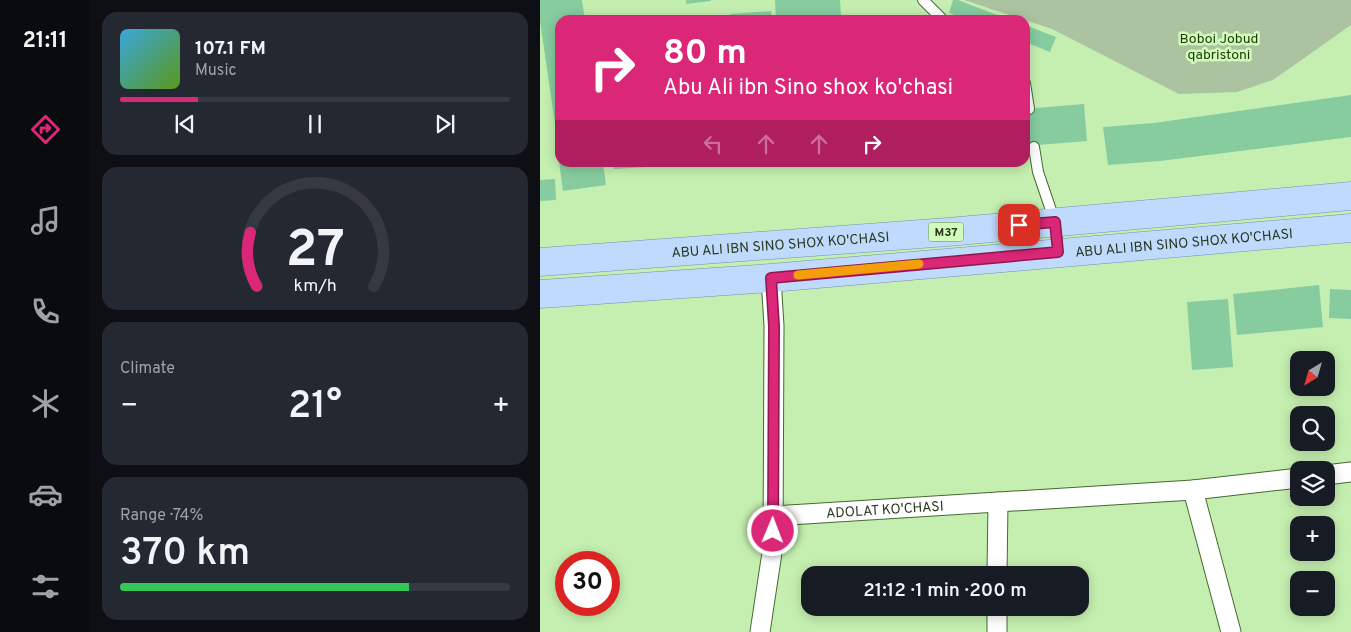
<!DOCTYPE html>
<meta charset="utf-8">
<style>
:root{--surface:#171b24;--page:#242831;--text:#f1f3f6;--muted:#9ea1a6;--line:#363941;--accent:#db2777}
body{margin:0;font-family:Overpass,sans-serif;background:var(--page);color:var(--text);height:100vh;display:flex;flex-direction:column;font-size:19px;white-space:nowrap}
*{box-sizing:border-box;margin:0}
p{font-size:16px;color:var(--muted)}
.icon{flex:none;width:28px;height:28px;fill:none;stroke:currentColor;stroke-width:2;stroke-linecap:round;stroke-linejoin:round}
.map{position:relative;flex:1;overflow:hidden}
.panel{display:flex;flex-direction:column;gap:12px;padding:12px;background:#0d0f14;width:450px}
.panel>*{flex:none}
.hud{position:absolute;left:15px;top:15px;width:475px;height:152px;border-radius:15px;box-shadow:0 2px 12px #0003;background:#db2777;color:#fff;overflow:hidden}
.needle{width:32px;rotate:217deg}
.controls{position:absolute;left:750px;top:351px;display:grid;gap:10px}
.controls a{display:grid;place-items:center;width:45px;height:45px;border-radius:10px;background:var(--surface);box-shadow:0 2px 12px #0003;font-size:25px}
.speed{position:absolute;left:15px;top:551px;display:flex;gap:10px;font-size:25px;font-weight:700;text-align:center}
.speed>*{display:grid;place-content:center;width:65px;height:65px;border-radius:50%;background:var(--surface);box-shadow:0 2px 12px #0003;line-height:1}
.speed .limit{border:8px solid #d22;background:#fff;color:#111}
.pin{position:absolute;display:grid;place-items:center;width:42px;height:42px;color:#fff;margin:-21px;border-radius:10px;box-shadow:0 2px 8px #0006}
.me{position:absolute;width:55px;margin:-28px;rotate:1deg;stroke-linejoin:round;filter:drop-shadow(0 0 4px #0008)}
.turn{display:flex;align-items:center;gap:18px;height:105px;padding:0 25px;font-size:22px}
.turn .icon{width:65px;height:65px;stroke-width:2.5}
.turn b{display:block;font-size:35px;line-height:42px}
.lanes{display:flex;align-items:center;height:48px;padding:0 25px;background:#0003;justify-content:center;gap:25px;direction:ltr}
.lanes .off{opacity:.35}
.big{font-size:38px;font-weight:600;line-height:1.1}
.panel .widget{flex:1;display:flex;flex-direction:column;justify-content:center;gap:8px;min-width:0;padding:0 18px;border-radius:15px;background:var(--page)}
.panel .dial{align-items:center;gap:0}
.dial svg{height:130px;overflow:visible;fill:none;stroke:var(--line);stroke-width:7;stroke-linecap:round;text-anchor:middle}
.dial text{fill:var(--text);stroke:none}
.song{display:flex;align-items:center;gap:15px}
.cover{width:60px;height:60px;border-radius:8px;background:linear-gradient(135deg,hsl(200 70% 55%),hsl(90 70% 35%))}
.played{height:5px;border-radius:2px;background:linear-gradient(90deg,var(--accent) 20%,var(--line) 20%)}
.keys{display:flex;justify-content:space-around;direction:ltr}
.heat{display:flex;justify-content:space-between;align-items:center;font-size:28px;direction:ltr}
.charge{height:8px;border-radius:4px;background:linear-gradient(90deg,#34c759 74%,var(--line) 0)}
.trip{position:absolute;left:261px;top:566px;width:288px;height:50px;border-radius:15px;background:var(--surface);box-shadow:0 2px 12px #0003;font-weight:600;line-height:50px;text-align:center}
main{display:flex;flex:1;min-height:0}
.tab-bar{display:flex;flex-direction:column;width:90px;justify-content:space-around;align-items:center;background:#090b0e;color:var(--muted)}
.tab-bar .icon{width:35px;height:35px}
.tab-bar .active{color:var(--accent)}
.tab-bar b{font-size:22px;color:var(--text)}
.map>svg:first-child{display:block}
.green{fill:#acc3a1}
.building{fill:#86cc9f}
.lines{fill:none;stroke-linecap:round;stroke-linejoin:round}
.service-casing{stroke:#456a31;stroke-width:12}
.minor-casing{stroke:#456a31;stroke-width:21}
.primary-casing{stroke:#7092af;stroke-width:29}
.service{stroke:#fff;stroke-width:10}
.minor{stroke:#fff;stroke-width:19}
.primary{stroke:#c0dafd;stroke-width:28}
.route-casing{stroke:#8e194d;stroke-width:12}
.route{stroke:#db2777;stroke-width:9}
.slow{stroke:#f59e0b;stroke-width:9}
.labels{text-anchor:middle;stroke-width:5;stroke-linejoin:round;paint-order:stroke}
.shield{fill:#d1fcbc;stroke:#5b744f;stroke-width:1}
.shield-label{font-size:12px;font-weight:bold;fill:#293920}
.park-label{font-size:14px;fill:#1a3a02;stroke:#d1fcbc}
.street-label{font-size:14px;fill:#293920;stroke:#d1fcbc}
</style>
<main>
<nav class="tab-bar">
<b>21:11</b>
<svg class="icon active" aria-label="directions" viewBox="0 0 24 24"><path d="M12 3l9 9-9 9-9-9zM9 14v-3h6M13 9l2 2-2 2"/></svg>
<svg class="icon" aria-label="music" viewBox="0 0 24 24"><path d="M9 18V5l10-2v13"/><circle cx="6" cy="18" r="3"/><circle cx="16" cy="16" r="3"/></svg>
<svg class="icon" aria-label="phone" viewBox="0 0 24 24"><path d="M5 4h4l2 5-3 2q2 4 5 5l2-3 5 2v4C11 20 4 13 5 4z"/></svg>
<svg class="icon" aria-label="climate" viewBox="0 0 24 24"><path d="M12 3v18M4 7l16 10M4 17L20 7"/></svg>
<svg class="icon" aria-label="car" viewBox="0 0 24 24"><path d="M5 17H2v-5l4-1 3-4h7l3 4 3 1v5h-3M9 17h6M6 11h13"/><circle cx="7" cy="17" r="2"/><circle cx="17" cy="17" r="2"/></svg>
<svg class="icon" aria-label="filters" viewBox="0 0 24 24"><path d="M4 7h16M4 17h16"/><circle cx="9" cy="7" r="2"/><circle cx="15" cy="17" r="2"/></svg>
</nav>
<section class="panel">
<div class="widget">
<div class="song"><i class="cover"></i><div><b>107.1 FM</b><p>Music</p></div></div>
<div class="played"></div>
<div class="keys"><svg class="icon" aria-label="previous" viewBox="0 0 24 24"><path d="M18 5L8 12l10 7zM5 5v14"/></svg><svg class="icon" aria-label="pause" viewBox="0 0 24 24"><path d="M8 5v14M16 5v14"/></svg><svg class="icon" aria-label="next" viewBox="0 0 24 24"><path d="M6 5l10 7-10 7zM19 5v14"/></svg></div>
</div>
<div class="widget dial"><svg viewBox="0 0 100 80">
<path d="M14 69A42 42 0 1 1 86 69"/>
<path d="M14 69A42 42 0 0 1 10 36" stroke="#db2777"/>
<text x="50" y="56" font-size="32" font-weight="700">27</text>
<text x="50" y="72" font-size="11">km/h</text>
</svg></div>
<div class="widget"><p>Climate</p>
<div class="heat"><a>−</a><b class="big">21°</b><a>+</a></div>
</div>
<div class="widget"><p>Range · 74%</p><b class="big">370 km</b><div class="charge"></div></div>
</section>
<div class="map">
<svg width="811" height="632" viewBox="0 0 811 632">
<rect width="100%" height="100%" fill="#c5efb0"/>
<path class="green" d="M424,0H811V25L733,80L697,92L639,94L512,29Z"/>
<path class="building" d="M0,0H42L45,20H20V158L0,21Z
M146,0H171V1L146,4Z
M235,0H300L301,16L236,20Z
M413,0H418L470,20H428L409,13Z
M231,11L232,20H191L190,14Z
M485,25L516,37L510,52L485,42Z
M811,95V137L620,161L568,165L563,127L614,123Z
M544,104L547,141L485,146V109Z
M19,162H63L66,185L23,191Z
M74,162H154V164L74,169Z
M15,179L16,200L0,201V180Z
M779,285L783,327L697,335L693,294Z
M790,289L811,290V319L789,318Z
M688,299L693,367L652,370L647,302Z"/>
<g class="lines">
<defs>
<path id="service" d="M383,0L403,20
M485,83L489,109
M494,147L498,172L515,222L518,252"/>
<g id="minor">
<path d="M786,475L811,472"/>
<path d="M653,490L691,632"/>
<path id="s1" d="M233,516L653,490L759,478"/>
<path d="M457,575L458,502"/>
<path d="M220,632L233,546L234,326L231,278"/>
<path d="M457,632V608"/>
</g>
<g id="primary">
<path id="s2" d="M0,262L408,232L811,196"/>
<path id="s3" d="M0,294L231,278L811,228"/>
</g>
</defs>
<use href="#service" class="service-casing"/>
<use href="#minor" class="minor-casing"/>
<use href="#primary" class="primary-casing"/>
<use href="#service" class="service"/>
<use href="#minor" class="minor"/>
<use href="#primary" class="primary"/>
</g>
<g class="lines">
<defs>
<path id="route" d="M233,531L234,326L231,278L518,252L515,222L479,225"/>
</defs>
<use href="#route" class="route-casing"/>
<use href="#route" class="route"/>
<path class="slow" d="M258,275L379,264"/>
</g>
<g class="labels">
<rect class="shield" x="388.5" y="222.5" width="35" height="19" rx="4"/>
<g class="shield-label">
<text x="406" y="236">M37</text>
</g>
<g class="park-label">
<text x="679" y="43">Boboi Jobud<tspan x="679" dy="16">qabristoni</tspan></text>
</g>
<g class="street-label">
<text dy="5" stroke="none"><textPath href="#s3" startOffset="646">ABU ALI IBN SINO SHOX KO'CHASI</textPath></text>
<text dy="5" stroke="none"><textPath href="#s2" startOffset="241">ABU ALI IBN SINO SHOX KO'CHASI</textPath></text>
<text dy="5" stroke="none"><textPath href="#s1" startOffset="112">ADOLAT KO'CHASI</textPath></text>
</g>
</g>
</svg>
<div class="controls">
<a><svg class="needle" viewBox="-14 -14 28 28"><path d="M0-13l5 13h-10z" fill="#e53935"/><path d="M0 13l5-13h-10z" fill="#9ea1a6"/></svg></a>
<a><svg class="icon" aria-label="search" viewBox="0 0 24 24"><circle cx="10" cy="10" r="6"/><path d="M15 15l6 6"/></svg></a>
<a><svg class="icon" aria-label="layers" viewBox="0 0 24 24"><path d="M12 4l9 5-9 5-9-5zM3 14l9 5 9-5"/></svg></a>
<a>+</a>
<a>−</a>
</div>
<div class="speed"><div class="limit">30</div></div>
<div class="pin" style="left:479px;top:225px;background:#d93025"><svg class="icon" aria-label="arrive" viewBox="0 0 24 24"><path d="M6 21V4h12l-3 4 3 4H6"/></svg></div>
<svg class="me" style="left:233px;top:531px" viewBox="-20 -20 40 40"><circle r="17" fill="#db2777" stroke="#fff" stroke-width="3"/><path d="M0-11L8 9 0 5-8 9z" fill="#fff"/></svg>
<div class="trip">21:12 · 1 min · 200 m</div>
<div class="hud">
<div class="turn"><svg class="icon" aria-label="right" viewBox="0 0 24 24"><path d="M7 20v-9h11M14 6l5 5-5 5"/></svg><div><b>80 m</b>Abu Ali ibn Sino shox ko'chasi</div></div>
<div class="lanes"><svg class="icon off" aria-label="left" viewBox="0 0 24 24"><path d="M17 20v-9H6M10 6l-5 5 5 5"/></svg><svg class="icon off" aria-label="ahead" viewBox="0 0 24 24"><path d="M12 20V5M6 11l6-6 6 6"/></svg><svg class="icon off" aria-label="ahead" viewBox="0 0 24 24"><path d="M12 20V5M6 11l6-6 6 6"/></svg><svg class="icon" aria-label="right" viewBox="0 0 24 24"><path d="M7 20v-9h11M14 6l5 5-5 5"/></svg></div>
</div>
</div>
</main>
